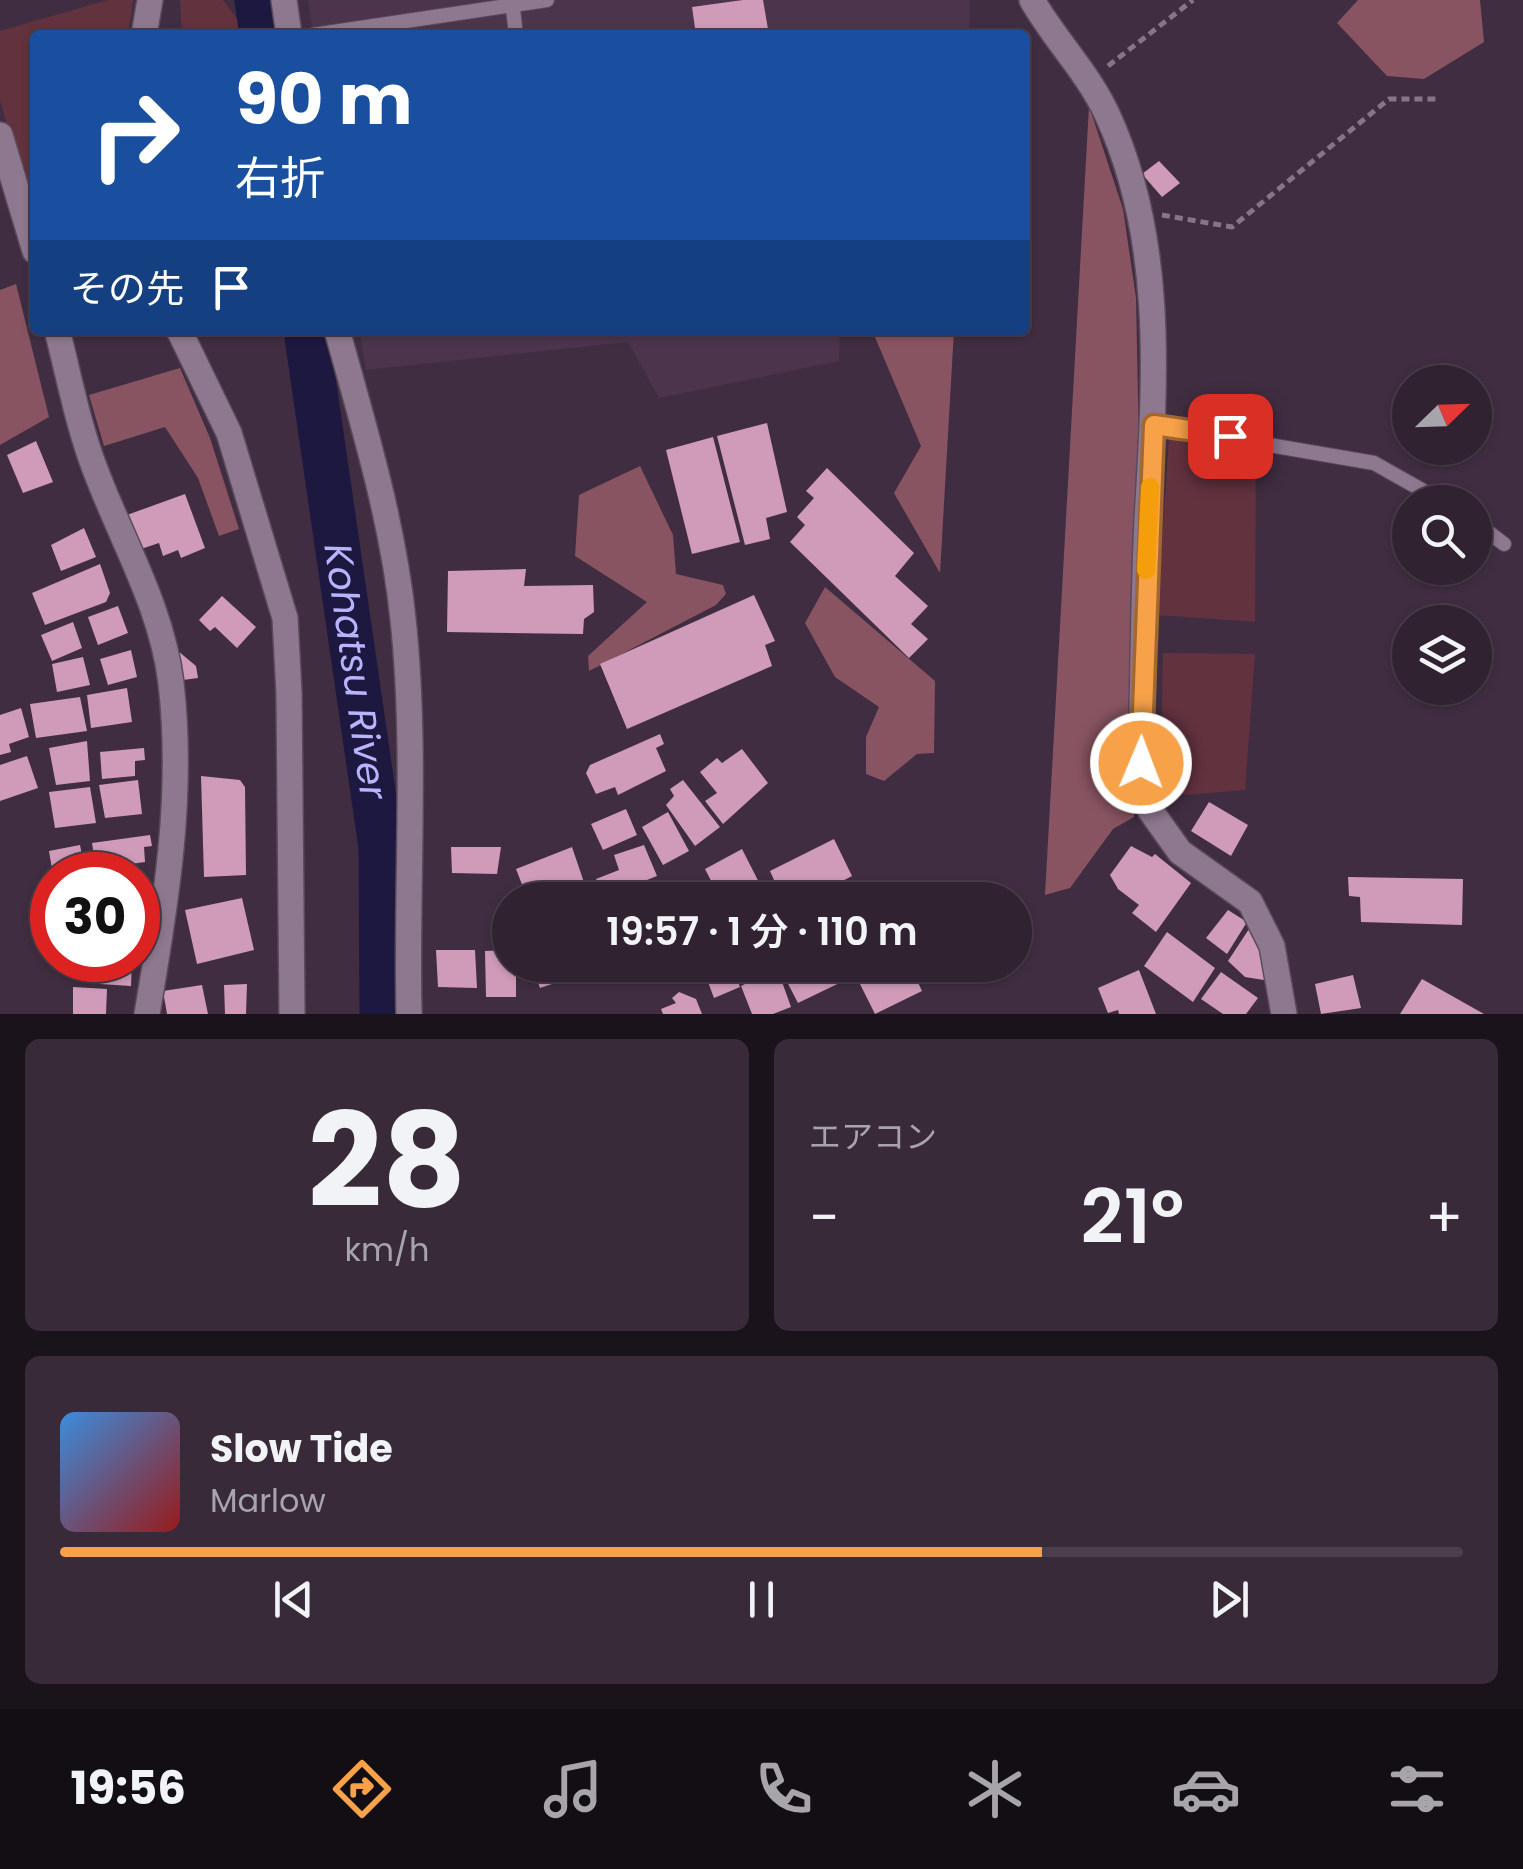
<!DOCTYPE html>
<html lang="ja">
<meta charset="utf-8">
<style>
:root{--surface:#302231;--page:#382a39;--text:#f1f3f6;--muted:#a8a4ab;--line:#4b3f4d;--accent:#f7a149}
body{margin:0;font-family:Poppins,"Noto Sans JP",sans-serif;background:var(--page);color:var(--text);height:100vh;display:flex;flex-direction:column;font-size:38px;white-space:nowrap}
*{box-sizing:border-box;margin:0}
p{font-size:32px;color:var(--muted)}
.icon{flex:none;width:55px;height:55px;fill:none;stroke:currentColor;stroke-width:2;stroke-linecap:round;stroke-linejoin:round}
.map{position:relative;height:1014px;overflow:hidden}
.sheet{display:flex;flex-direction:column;gap:25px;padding:25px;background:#1a131b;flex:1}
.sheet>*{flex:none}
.guide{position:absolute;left:30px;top:30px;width:1000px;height:305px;border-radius:10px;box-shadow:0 2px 8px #0004,0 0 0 2px var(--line);background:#1a4fa0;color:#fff;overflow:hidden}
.needle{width:65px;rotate:67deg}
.fabs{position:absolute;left:1392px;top:365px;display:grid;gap:20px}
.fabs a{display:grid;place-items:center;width:100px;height:100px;border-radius:50%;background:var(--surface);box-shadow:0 2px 8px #0004,0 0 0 2px var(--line);font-size:50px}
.speed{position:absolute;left:30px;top:852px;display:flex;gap:20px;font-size:50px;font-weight:700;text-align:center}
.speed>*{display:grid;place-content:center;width:130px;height:130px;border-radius:50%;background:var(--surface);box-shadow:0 2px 8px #0004,0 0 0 2px var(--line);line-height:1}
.speed .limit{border:15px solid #d22;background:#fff;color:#111}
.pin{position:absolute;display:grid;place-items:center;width:85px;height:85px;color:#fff;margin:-42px;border-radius:20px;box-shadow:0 5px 15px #0006}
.me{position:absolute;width:110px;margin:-55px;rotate:1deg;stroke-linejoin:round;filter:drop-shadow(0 0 8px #0008)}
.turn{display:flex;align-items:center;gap:35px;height:210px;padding:0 40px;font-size:45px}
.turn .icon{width:130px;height:130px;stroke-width:2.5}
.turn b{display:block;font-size:70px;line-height:85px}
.then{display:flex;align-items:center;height:95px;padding:0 40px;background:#0003;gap:20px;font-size:38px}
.big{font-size:75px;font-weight:600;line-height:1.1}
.sheet .tile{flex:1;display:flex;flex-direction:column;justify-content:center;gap:15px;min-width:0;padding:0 35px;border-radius:15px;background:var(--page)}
.sheet .dial{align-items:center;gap:0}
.dial b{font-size:130px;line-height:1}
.song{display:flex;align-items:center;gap:30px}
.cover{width:120px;height:120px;border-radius:15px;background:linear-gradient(135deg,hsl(210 70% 55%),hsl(0 70% 35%))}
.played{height:10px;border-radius:5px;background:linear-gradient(90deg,var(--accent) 70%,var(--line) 70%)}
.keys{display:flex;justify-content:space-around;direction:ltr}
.heat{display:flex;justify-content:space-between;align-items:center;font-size:55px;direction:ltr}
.sheet .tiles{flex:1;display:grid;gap:25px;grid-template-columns:1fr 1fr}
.tile:last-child{grid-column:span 2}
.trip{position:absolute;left:492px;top:882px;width:540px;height:100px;border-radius:50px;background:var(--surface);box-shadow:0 2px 8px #0004,0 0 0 2px var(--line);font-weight:600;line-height:100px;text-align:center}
.dock{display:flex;height:160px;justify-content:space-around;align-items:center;background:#130e14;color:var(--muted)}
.dock .icon{width:70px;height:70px}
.dock .current{color:var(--accent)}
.dock b{font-size:45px;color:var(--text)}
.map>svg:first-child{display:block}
.built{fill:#4c344d}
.green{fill:#63323f}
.forest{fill:#895461}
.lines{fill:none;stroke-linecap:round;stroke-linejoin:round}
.river{stroke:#1d1840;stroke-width:45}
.building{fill:#cf9bb8}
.service-casing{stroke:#5a4b5b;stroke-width:16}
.minor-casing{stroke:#5a4b5b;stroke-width:28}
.tertiary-casing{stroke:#5a4b5b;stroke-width:28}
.path{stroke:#857586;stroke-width:5;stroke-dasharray:8 5;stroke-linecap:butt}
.service{stroke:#8e788f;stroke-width:14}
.minor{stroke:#8e788f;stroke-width:25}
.tertiary{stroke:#8e788f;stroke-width:25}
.route-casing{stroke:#a1692f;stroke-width:25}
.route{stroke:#f7a149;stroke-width:18}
.slow{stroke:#f59e0b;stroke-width:18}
.labels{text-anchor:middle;stroke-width:10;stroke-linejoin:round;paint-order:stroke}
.water-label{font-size:38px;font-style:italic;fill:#b8b5fe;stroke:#402d41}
</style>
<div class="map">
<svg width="1523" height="1014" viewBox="0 0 1523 1014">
<rect width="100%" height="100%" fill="#402d41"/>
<path class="built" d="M308,0H970L969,35H313Z
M359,330H840L839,361L659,398L628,342L366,370Z"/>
<path class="green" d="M108,0H133L128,35H35V220L0,100V31Z
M180,0H223L238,20L240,35H182Z
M1169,439L1256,458L1255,622L1157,615Z
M1163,653L1255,654L1245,790L1160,797Z"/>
<path class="forest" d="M1358,0H1480L1484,42L1424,79L1387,76L1337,23Z
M1089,106L1123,209L1136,298L1140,496L1134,817L1113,829L1070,888L1045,895Z
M16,284L49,417L0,445V290Z
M872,330H954L940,573L894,493L921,446Z
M180,368L210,438L239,529L219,536L198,478L165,427L104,446L89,395Z
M640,466L673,535L676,574L723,585L726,594L716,605L589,671L588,656L647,602L575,556L579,495Z
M825,587L935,681L934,753L917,754L884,781L866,774V737L879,707L835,677L805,623Z"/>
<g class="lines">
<g class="river">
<path d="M257,0L262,35"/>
<path id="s1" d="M306,330L381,847L382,1014"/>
</g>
</g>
<path class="building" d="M743,0H763L769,35H696L692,7Z
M1159,161L1180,183L1162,197L1142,174Z
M767,423L787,512L766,518L770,539L745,545L717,436Z
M713,437L740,542L692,554L666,450Z
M36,441L53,482L23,493L7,455Z
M827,468L914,553L895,576L928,606L911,624L928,639L909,658L790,542L805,525L797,517L814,498L806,491Z
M185,494L205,548L181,558L178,550L163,556L159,543L141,549L127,515Z
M84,528L96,557L61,571L51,545Z
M100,564L110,593L106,602L45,625L32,593Z
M526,569L524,586L593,585L594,612L584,619L583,634L447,632L448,571Z
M754,595L775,641L765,645L772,666L627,729L600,664Z
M222,596L256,627L237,648L215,627L210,631L199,620Z
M118,606L128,633L98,645L88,617Z
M73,622L82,648L52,661L41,635Z
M131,650L137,677L108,685L100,659Z
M178,651L196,666L198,678L175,681L170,654Z
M83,657L90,685L57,692L52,664Z
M127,688L132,722L91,728L87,695Z
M80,697L87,731L36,738L30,704Z
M21,708L29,737L9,744L11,752L0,755V715Z
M660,734L664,744L656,748L666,771L618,795L615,787L596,794L586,773L590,765Z
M87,741L90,781L56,785L49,748Z
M144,748L145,760L135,761V776L102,779L100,752Z
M742,749L768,783L723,824L705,801L717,793L700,772L717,758L722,763Z
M27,756L38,788L0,801V765Z
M201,776L240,780L245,787L246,875L204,877Z
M138,780L142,814L105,818L99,785Z
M683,780L720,827L695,846L666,805L674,796L670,789Z
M90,787L96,823L55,828L49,792Z
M1209,802L1248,825L1231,856L1191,831Z
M626,809L637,835L603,850L591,824Z
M668,812L689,851L663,865L642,827Z
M150,835L152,846L144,847L145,862L96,869L92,843Z
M834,839L852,876L806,900H783L770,871Z
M80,845L86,875H53L49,851Z
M644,845L657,876L604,897L596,879L619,870L614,855Z
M1131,846L1152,857L1155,854L1191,883L1156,932L1132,913L1139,905L1118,889L1110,875Z
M451,847H501L497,874L452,873Z
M572,847L590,900H528L516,869Z
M742,849L768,900H721L705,869Z
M1348,877L1463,879L1462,925L1361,922L1360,897L1349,896Z
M242,898L254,950L197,964L185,910Z
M1228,910L1247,922L1227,954L1206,938Z
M1249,929L1263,940L1272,971L1264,980L1245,977L1228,961Z
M1167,932L1215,968L1193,1002L1144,966Z
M436,950H475L477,988L438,987Z
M510,950V965H516V997H486L485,951Z
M100,960H132L131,986L100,984L88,974L89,967Z
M532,965H563L567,979L540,988Z
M571,965H602L604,972L578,982Z
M732,965L740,987L714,998L705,974Z
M747,965H776L791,1007L773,1014H752L741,986L753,980Z
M793,965H848L854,976L798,1003L784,976Z
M883,965H910L922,991L875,1014L857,978Z
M1139,970L1156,1014H1119L1118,1010L1108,1013L1098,988Z
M1221,972L1258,998L1246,1014H1223L1201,999Z
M1353,975L1361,1008L1321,1014L1315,984Z
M1422,979L1484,1014H1400Z
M247,984L246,1014H225L224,985Z
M202,985L208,1014H167L163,991Z
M73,987L107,989L106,1014H73Z
M679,992L696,999L702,1014H663L661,1009L676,1003L672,998Z"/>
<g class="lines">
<defs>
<path id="service" d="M512,0L516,35
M313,35L547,0
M1154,425L1374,463L1443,502
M1475,522L1504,544"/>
<path id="minor" d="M1032,0C1055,40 1088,73 1107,114C1166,241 1155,383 1147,519C1143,600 1143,682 1141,763L1150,810L1180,852L1250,902L1272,946L1284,1014
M144,35L150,0
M0,135L35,251
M57,330C69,376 78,425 95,469C121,539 162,607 171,683C184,795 166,903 147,1014
M179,330L229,433L285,618L289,693L292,1014"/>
<path id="tertiary" d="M284,0L289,35
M337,330C363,424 393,521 403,619C417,749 406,883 409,1014"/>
</defs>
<use href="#service" class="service-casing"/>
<use href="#minor" class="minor-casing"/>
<use href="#tertiary" class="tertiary-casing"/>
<path class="path" d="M1108,66L1193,0
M1162,215L1232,227L1389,99H1438"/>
<use href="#service" class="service"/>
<use href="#minor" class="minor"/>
<use href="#tertiary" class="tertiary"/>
</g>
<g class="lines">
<defs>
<path id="route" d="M1141,763L1154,425L1230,436"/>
</defs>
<use href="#route" class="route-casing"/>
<use href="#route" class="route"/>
<path class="slow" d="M1146,570L1150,487"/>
</g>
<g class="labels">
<g class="water-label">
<text dy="13" stroke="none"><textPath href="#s1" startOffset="345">Kohatsu River</textPath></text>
</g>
</g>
</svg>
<div class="fabs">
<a><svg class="needle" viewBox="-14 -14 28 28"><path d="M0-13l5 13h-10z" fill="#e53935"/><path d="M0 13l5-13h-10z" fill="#a8a4ab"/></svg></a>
<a><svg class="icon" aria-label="search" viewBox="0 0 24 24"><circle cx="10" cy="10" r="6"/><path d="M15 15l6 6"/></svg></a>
<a><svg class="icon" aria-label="layers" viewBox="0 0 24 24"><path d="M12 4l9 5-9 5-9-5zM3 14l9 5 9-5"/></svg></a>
</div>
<div class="speed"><div class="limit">30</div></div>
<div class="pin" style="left:1230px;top:436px;background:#d93025"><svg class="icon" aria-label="arrive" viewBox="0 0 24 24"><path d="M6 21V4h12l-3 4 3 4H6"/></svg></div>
<svg class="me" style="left:1141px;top:763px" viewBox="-20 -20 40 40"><circle r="17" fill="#f7a149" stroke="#fff" stroke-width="3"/><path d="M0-11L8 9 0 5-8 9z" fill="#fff"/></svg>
<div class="trip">19:57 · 1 分 · 110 m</div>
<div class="guide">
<div class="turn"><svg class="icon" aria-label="right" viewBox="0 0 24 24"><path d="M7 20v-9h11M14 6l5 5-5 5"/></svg><div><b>90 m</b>右折</div></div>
<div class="then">その先<svg class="icon" aria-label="arrive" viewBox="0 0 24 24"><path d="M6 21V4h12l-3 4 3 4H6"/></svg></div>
</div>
</div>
<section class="sheet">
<div class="tiles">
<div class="tile dial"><b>28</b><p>km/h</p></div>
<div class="tile"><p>エアコン</p>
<div class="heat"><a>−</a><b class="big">21°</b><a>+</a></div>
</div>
<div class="tile">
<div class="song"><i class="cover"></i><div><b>Slow Tide</b><p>Marlow</p></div></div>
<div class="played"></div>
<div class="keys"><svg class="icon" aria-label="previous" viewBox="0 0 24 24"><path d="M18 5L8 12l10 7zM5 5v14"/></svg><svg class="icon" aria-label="pause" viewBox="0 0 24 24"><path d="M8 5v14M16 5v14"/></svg><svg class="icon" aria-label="next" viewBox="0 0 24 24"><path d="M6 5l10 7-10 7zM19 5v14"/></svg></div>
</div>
</div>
</section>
<nav class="dock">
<b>19:56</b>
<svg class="icon current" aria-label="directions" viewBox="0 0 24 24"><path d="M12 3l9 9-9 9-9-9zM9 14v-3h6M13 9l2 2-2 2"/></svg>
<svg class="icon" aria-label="music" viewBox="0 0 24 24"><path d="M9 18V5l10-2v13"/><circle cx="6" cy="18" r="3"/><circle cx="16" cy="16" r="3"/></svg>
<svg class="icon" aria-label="phone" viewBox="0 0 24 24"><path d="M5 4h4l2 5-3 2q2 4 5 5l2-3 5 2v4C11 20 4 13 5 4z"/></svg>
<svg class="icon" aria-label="climate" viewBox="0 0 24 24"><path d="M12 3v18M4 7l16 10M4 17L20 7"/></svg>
<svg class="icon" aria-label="car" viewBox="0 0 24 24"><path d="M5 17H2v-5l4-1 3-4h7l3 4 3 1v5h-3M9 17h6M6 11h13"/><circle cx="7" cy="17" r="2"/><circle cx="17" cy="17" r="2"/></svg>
<svg class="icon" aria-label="filters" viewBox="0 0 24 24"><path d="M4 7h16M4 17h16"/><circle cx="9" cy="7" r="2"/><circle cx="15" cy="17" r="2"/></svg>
</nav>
